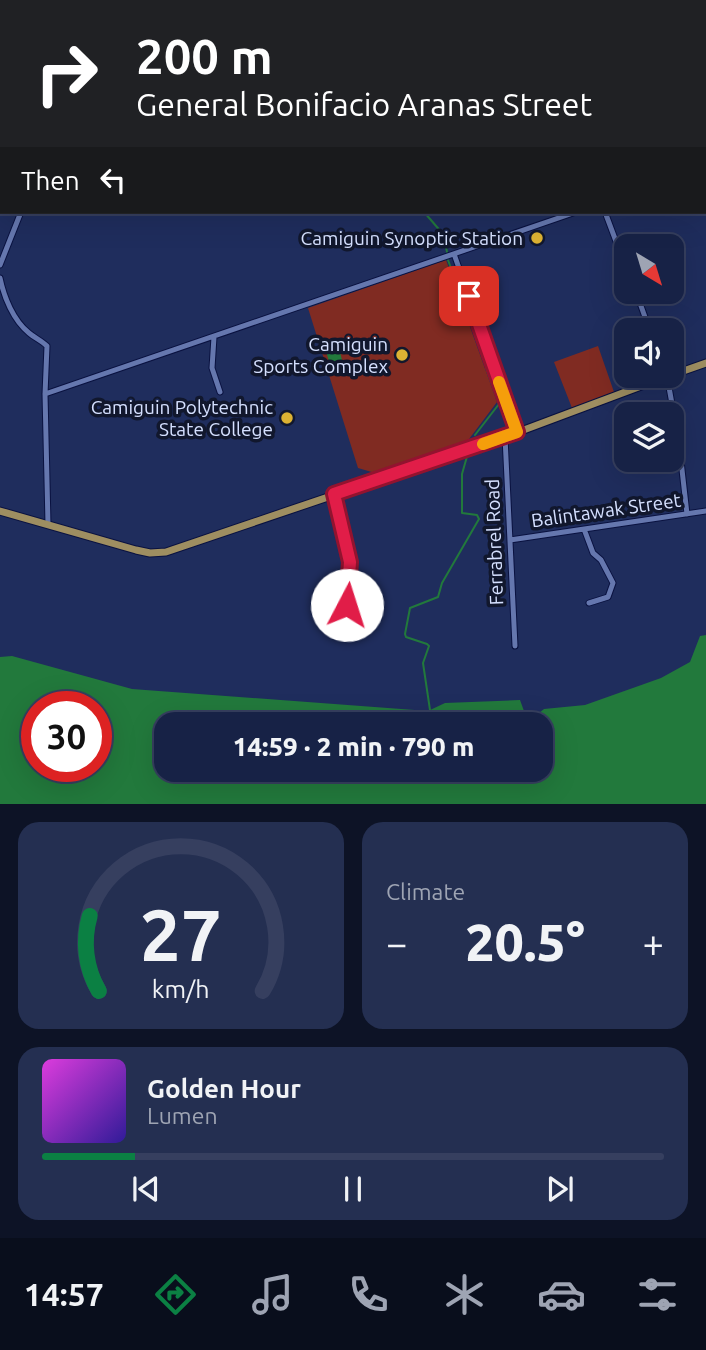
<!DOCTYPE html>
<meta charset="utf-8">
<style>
:root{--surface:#172246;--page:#242f51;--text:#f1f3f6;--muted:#9ea4b3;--line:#363f5f;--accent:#0b8043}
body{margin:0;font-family:Ubuntu,sans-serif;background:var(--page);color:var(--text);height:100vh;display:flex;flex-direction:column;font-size:26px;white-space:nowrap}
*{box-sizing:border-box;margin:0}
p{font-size:23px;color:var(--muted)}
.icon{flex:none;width:38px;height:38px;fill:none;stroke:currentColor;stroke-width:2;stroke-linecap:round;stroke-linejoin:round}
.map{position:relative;height:804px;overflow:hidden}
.drawer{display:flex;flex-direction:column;gap:18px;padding:18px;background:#0d1326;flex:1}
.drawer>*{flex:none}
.top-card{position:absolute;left:0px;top:0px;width:707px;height:214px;box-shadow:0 7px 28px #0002,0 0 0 2px var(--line);background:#202124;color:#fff;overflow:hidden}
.needle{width:46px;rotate:142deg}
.fabs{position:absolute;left:614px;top:234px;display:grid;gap:14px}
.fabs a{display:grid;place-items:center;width:70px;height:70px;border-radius:14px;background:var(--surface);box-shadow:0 7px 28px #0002,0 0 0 2px var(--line);font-size:35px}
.speed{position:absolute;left:21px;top:691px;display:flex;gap:14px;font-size:35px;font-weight:700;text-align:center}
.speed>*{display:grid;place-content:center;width:91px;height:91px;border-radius:50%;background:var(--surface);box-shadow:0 7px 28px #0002,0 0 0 2px var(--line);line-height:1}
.speed .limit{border:10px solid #d22;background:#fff;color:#111}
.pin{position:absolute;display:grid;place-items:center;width:60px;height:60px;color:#fff;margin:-30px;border-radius:14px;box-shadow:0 4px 10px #0006}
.me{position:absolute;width:77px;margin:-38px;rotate:5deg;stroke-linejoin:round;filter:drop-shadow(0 0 5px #0008)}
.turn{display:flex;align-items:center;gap:24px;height:147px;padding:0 21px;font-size:32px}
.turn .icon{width:91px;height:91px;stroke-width:2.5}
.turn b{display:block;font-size:49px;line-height:60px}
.then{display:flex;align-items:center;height:66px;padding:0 21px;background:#0003;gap:14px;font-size:26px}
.big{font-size:52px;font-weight:800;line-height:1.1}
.drawer .widget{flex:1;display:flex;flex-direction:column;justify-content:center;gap:10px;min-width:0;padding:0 24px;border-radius:21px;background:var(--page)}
.drawer .dial{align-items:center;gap:0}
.dial svg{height:182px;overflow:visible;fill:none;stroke:var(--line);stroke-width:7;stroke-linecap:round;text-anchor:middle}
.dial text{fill:var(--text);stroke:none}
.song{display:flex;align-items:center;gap:21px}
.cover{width:84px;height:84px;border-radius:10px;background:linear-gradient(135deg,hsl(300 70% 55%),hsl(250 70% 35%))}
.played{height:7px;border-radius:4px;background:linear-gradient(90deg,var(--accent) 15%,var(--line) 15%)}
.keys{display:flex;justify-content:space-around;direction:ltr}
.heat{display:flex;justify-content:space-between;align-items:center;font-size:38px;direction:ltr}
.drawer .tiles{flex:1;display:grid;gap:18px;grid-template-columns:1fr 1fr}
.widget:last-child{grid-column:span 2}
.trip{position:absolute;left:154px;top:712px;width:399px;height:70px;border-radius:21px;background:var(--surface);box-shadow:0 7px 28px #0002,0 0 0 2px var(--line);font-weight:800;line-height:70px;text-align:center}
.dock{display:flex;height:112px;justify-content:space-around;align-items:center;background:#090e1c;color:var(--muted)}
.dock .icon{width:49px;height:49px}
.dock .selected{color:var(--accent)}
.dock b{font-size:32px;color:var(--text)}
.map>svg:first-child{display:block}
.green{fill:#802b22}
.water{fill:#22793c;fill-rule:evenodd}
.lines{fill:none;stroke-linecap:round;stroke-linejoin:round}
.stream{stroke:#22793c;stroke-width:2}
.minor-casing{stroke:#0a1240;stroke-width:7}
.major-casing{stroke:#0a1240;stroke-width:9}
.minor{stroke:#6577ae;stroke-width:5}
.major{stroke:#9e8e61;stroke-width:7}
.route-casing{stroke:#92132f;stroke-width:18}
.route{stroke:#e11d48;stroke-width:12}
.slow{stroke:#f59e0b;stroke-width:12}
.poi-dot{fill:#dcb233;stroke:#11172d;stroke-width:2.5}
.labels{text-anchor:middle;stroke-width:7;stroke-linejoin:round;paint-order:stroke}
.poi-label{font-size:19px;fill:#d5e0ff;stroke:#11172d;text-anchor:end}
.street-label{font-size:19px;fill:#d5e0ff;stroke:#11172d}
</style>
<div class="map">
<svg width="706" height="804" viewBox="0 0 706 804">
<rect width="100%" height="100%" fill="#1f2d5d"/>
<path class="green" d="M446,260L497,402L463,447L375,473L358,468L308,308Z
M598,346L614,392L572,408L554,362Z"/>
<path class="water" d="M338,344L345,372L333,375L325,348Z
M706,635V804H0V657L12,656L132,689L428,711L445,703L520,700L524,711L533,718L544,709L585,705L661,678L690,662L700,636ZM37,707H96V766H37ZM166,724H541V770H166Z"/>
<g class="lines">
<path class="stream" d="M435,2V0
M424,212L443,234L447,252
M448,260L485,362
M475,435L499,404L486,368
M468,448L472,440
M430,710L423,663L429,646L427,644L406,637L405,634L410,608L438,597L442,583L479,519L477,515L462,513V474L468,453"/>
<defs>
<path id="minor" d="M293,0L294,2
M530,0V2
M320,2L326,0
M705,148H706
M605,212L626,268
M454,254L517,432
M0,265L21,212
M0,278C4,297 13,320 29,333C35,338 42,341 47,346L45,394L48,524
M636,292L650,331
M214,337L212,368L220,392
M667,376L679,443L687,514
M45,394L576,212
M505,437L515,646
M335,494L350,562L347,605L350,626
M584,529L593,553L601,560L613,583L608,597L589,603
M510,540L706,511"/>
<path id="major" d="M672,375L706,363
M0,511L136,550L150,553L166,552L505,437L668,376"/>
</defs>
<use href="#minor" class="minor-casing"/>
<use href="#major" class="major-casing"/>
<use href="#minor" class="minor"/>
<use href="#major" class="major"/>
</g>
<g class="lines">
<defs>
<path id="route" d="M347,605L350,562L334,494L517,432L469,296"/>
</defs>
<use href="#route" class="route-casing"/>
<use href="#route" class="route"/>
<path class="slow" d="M483,444L517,432L499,382"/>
</g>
<g class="poi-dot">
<circle cx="537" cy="238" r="7"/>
<circle cx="402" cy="355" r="7"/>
<circle cx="287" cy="418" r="7"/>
</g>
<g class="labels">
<g class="poi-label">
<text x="523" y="245">Camiguin Synoptic Station</text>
<text x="388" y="351">Camiguin<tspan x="388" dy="22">Sports Complex</tspan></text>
<text x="273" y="414">Camiguin Polytechnic<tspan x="273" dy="22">State College</tspan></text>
</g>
<g class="street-label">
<text transform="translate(606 510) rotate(-8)" y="7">Balintawak Street</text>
<text transform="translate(494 542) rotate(-92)" y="7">Ferrabrel Road</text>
</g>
</g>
</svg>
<div class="fabs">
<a><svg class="needle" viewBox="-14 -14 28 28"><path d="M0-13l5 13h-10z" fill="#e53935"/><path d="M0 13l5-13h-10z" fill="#9ea4b3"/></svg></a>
<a><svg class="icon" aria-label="sound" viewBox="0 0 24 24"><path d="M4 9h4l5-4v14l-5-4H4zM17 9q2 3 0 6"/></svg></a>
<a><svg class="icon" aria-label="layers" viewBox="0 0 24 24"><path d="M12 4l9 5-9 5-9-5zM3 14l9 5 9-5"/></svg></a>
</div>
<div class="speed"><div class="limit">30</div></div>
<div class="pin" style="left:469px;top:296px;background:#d93025"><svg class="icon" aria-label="arrive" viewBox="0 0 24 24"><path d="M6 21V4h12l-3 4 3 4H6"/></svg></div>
<svg class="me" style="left:347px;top:605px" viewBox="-20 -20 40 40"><circle r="19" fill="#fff"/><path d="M0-13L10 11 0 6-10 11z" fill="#e11d48"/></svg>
<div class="trip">14:59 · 2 min · 790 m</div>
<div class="top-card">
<div class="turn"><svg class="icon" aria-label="right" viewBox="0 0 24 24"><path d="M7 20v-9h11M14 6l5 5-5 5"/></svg><div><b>200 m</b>General Bonifacio Aranas Street</div></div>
<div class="then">Then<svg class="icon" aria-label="left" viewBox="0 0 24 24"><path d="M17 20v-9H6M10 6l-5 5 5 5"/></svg></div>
</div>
</div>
<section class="drawer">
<div class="tiles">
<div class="widget dial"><svg viewBox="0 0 100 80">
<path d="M14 69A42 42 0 1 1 86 69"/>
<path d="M14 69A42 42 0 0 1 10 36" stroke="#0b8043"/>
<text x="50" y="56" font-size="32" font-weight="700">27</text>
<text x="50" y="72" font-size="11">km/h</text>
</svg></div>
<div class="widget"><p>Climate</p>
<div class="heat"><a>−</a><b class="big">20.5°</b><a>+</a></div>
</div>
<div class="widget">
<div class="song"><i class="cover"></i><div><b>Golden Hour</b><p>Lumen</p></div></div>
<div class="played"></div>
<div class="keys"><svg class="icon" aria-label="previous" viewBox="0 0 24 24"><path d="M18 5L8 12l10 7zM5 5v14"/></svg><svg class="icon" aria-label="pause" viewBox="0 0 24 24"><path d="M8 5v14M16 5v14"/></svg><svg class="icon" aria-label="next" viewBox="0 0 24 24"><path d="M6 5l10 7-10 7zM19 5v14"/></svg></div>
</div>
</div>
</section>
<nav class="dock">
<b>14:57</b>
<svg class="icon selected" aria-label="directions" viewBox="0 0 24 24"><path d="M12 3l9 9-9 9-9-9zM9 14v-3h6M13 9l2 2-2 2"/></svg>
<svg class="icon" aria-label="music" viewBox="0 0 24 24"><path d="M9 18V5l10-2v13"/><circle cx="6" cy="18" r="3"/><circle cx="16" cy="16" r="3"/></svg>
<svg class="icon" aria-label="phone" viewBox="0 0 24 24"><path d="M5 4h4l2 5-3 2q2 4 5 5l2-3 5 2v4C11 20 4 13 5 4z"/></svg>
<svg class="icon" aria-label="climate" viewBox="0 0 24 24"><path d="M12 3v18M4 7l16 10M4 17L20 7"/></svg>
<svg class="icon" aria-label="car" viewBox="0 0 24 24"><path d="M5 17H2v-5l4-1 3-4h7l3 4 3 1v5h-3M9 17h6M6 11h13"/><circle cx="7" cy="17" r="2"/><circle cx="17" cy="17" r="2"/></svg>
<svg class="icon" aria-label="filters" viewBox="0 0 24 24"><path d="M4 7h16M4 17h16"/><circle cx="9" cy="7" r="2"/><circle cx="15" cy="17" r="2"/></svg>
</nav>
